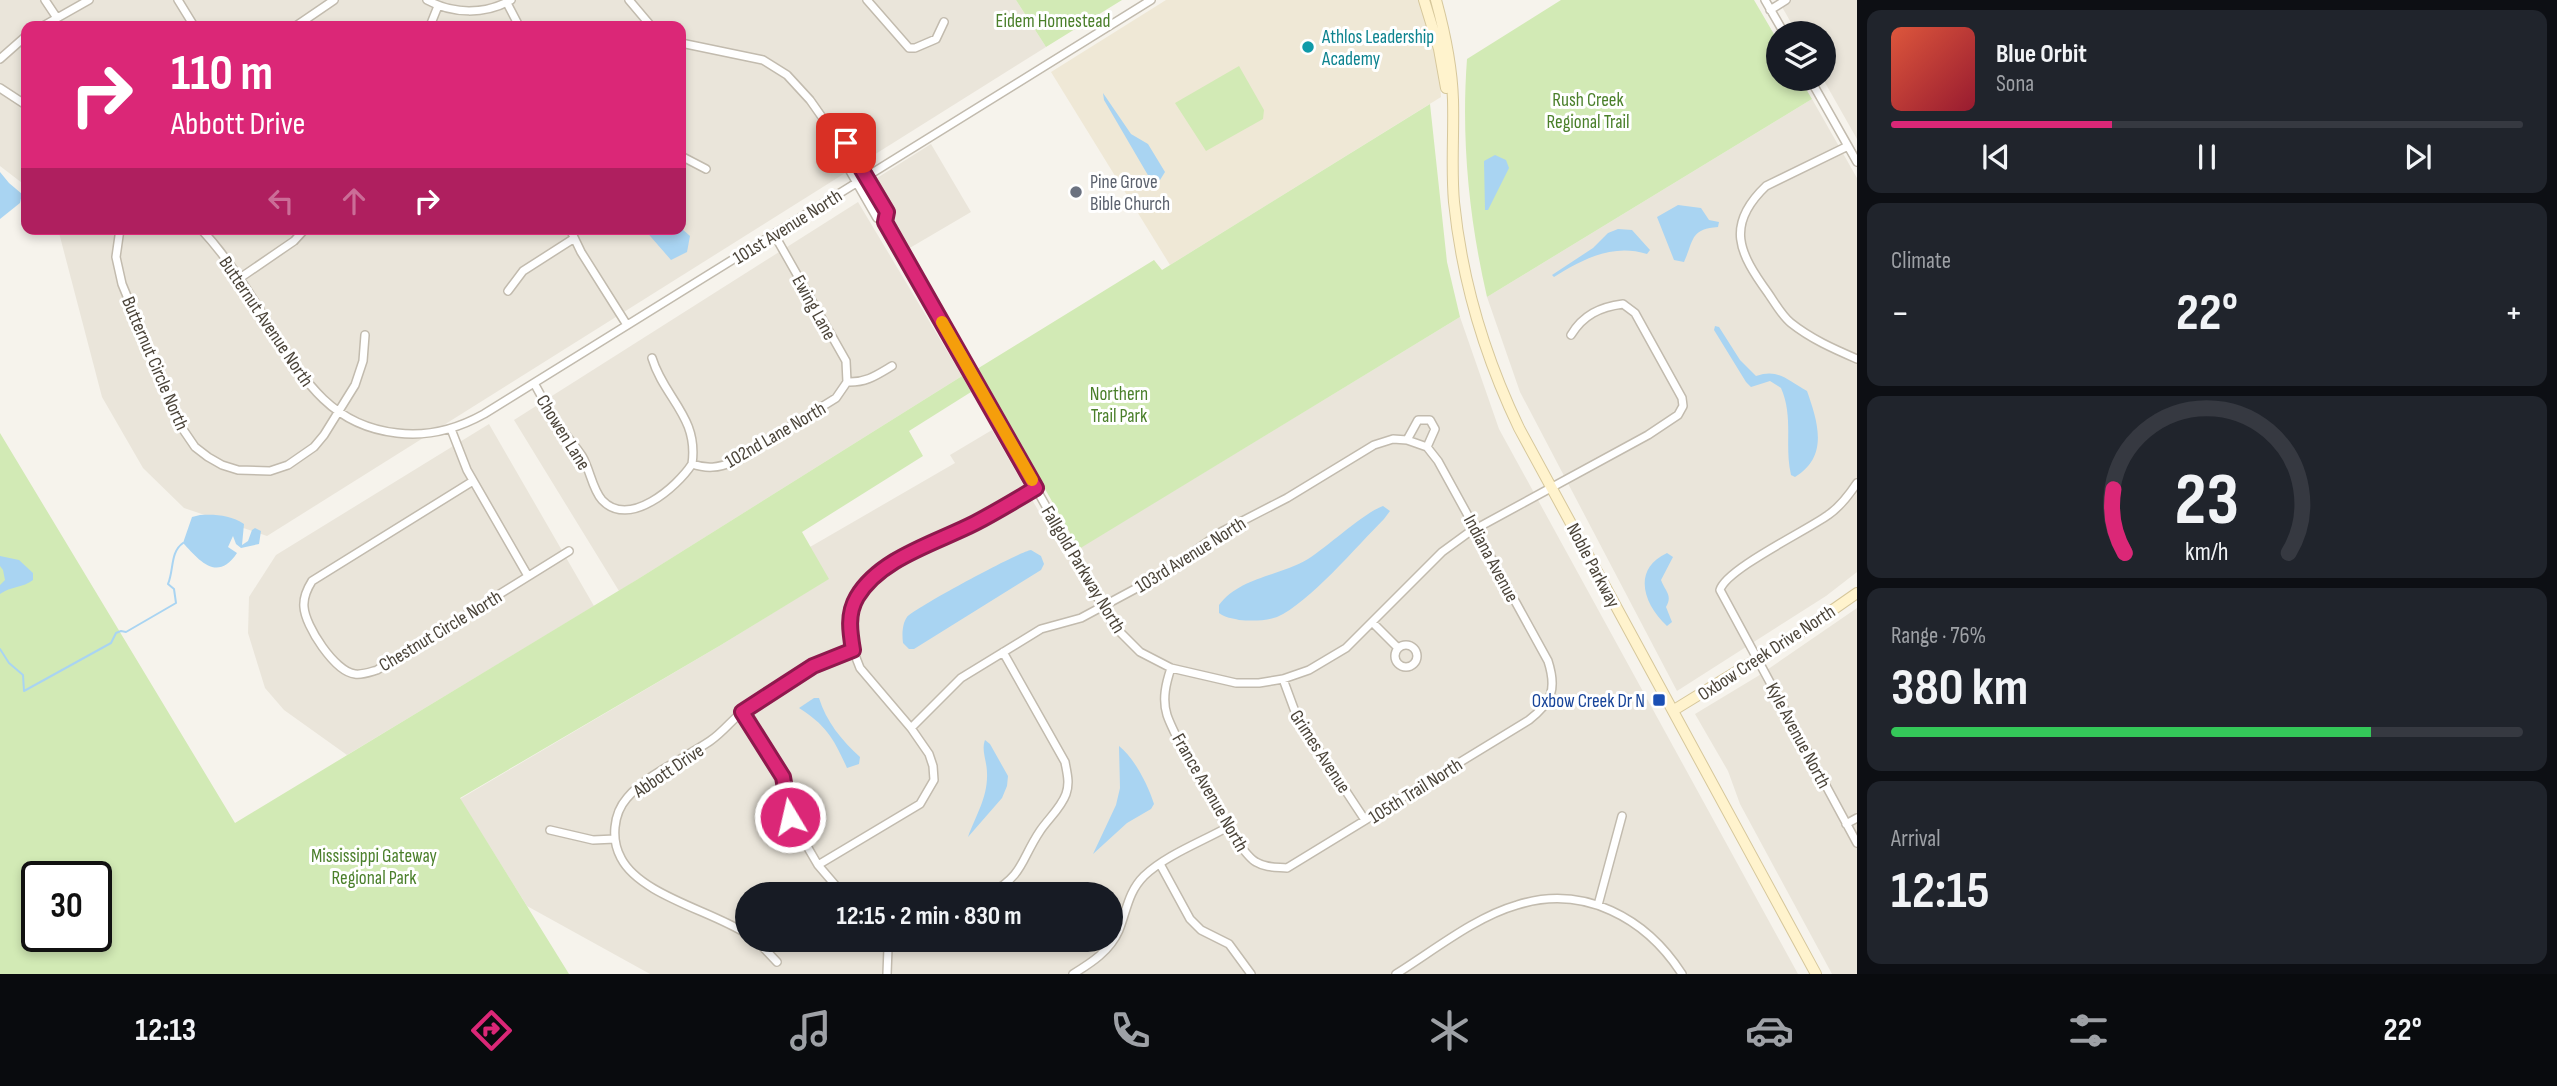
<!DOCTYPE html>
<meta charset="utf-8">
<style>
:root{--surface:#171b24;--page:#20242c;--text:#f1f3f6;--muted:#9ea1a6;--line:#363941;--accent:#db2777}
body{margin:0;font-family:"Sofia Sans Condensed",sans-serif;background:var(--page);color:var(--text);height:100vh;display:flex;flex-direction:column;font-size:26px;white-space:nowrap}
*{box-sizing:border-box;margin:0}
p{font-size:23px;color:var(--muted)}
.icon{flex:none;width:38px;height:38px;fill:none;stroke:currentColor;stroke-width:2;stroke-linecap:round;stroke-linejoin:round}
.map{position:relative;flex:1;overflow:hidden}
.details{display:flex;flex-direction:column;gap:10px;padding:10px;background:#0d0f14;width:700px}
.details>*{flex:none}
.top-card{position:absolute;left:21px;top:21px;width:665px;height:214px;border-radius:14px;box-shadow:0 4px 10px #0003;background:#db2777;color:#fff;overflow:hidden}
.tools{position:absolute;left:1766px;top:21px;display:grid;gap:14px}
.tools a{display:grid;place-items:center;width:70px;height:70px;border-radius:50%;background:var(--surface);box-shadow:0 4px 10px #0003;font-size:35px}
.speed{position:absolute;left:21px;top:861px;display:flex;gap:14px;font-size:35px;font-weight:700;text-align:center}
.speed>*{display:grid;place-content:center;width:91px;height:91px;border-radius:50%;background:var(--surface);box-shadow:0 4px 10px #0003;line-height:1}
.speed .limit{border:4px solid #111;border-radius:10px;background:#fff;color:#111}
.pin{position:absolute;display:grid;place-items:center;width:60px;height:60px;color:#fff;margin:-30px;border-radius:14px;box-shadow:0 4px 10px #0006}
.me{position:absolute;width:77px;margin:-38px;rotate:351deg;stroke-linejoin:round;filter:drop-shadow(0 0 5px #0008)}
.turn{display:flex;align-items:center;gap:24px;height:147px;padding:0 35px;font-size:32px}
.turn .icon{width:91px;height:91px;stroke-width:2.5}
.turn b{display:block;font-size:49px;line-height:60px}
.lanes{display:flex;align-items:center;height:66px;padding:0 35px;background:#0003;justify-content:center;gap:35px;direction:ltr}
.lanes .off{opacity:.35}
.big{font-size:52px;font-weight:700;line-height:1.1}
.details .tile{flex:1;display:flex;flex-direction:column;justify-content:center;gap:10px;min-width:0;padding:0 24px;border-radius:14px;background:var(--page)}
.details .dial{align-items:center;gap:0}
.dial svg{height:182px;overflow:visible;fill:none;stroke:var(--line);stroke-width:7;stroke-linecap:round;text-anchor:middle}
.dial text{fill:var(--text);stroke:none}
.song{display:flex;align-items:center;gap:21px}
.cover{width:84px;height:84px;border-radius:10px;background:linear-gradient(135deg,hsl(10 70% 55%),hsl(350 70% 35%))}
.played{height:7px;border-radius:4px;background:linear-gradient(90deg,var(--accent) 35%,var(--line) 35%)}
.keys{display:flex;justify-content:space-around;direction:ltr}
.heat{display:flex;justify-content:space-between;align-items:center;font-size:38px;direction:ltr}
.charge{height:10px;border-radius:5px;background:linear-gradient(90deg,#34c759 76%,var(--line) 0)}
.trip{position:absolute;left:735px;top:882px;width:388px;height:70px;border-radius:35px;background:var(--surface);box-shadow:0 4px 10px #0003;font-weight:700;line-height:70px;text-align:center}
.tab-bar{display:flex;height:112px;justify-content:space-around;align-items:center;background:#090b0e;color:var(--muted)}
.tab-bar .icon{width:49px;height:49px}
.tab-bar .selected{color:var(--accent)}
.tab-bar b{font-size:32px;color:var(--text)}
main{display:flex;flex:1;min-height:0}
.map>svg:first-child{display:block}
.residential{fill:#eae5da;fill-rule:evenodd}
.education{fill:#efe8d6}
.green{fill:#d2eab5;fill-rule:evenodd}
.water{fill:#a9d4f2}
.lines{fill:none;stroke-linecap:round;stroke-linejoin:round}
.stream{stroke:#a9d4f2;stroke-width:2}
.street-casing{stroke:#c2bbae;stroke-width:10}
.secondary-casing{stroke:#d6c79b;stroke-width:12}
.street{stroke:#fff;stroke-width:7}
.secondary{stroke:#fff3cd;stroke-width:10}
.route-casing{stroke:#8e194d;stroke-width:18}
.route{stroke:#db2777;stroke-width:12}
.slow{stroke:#f59e0b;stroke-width:12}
.culture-dot{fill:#0f9aa8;stroke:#fff;stroke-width:2.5}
.worship-dot{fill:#6b7280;stroke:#fff;stroke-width:2.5}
.transit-dot{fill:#1a4fb4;stroke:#fff;stroke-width:2.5}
.labels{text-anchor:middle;stroke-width:6;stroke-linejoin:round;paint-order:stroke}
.park-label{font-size:19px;fill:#4a7f2a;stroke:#fff}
.culture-label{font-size:19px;fill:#0d838f;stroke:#fff;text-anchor:start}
.worship-label{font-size:19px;fill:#5b616d;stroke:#fff;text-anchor:start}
.street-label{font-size:19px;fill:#4b4439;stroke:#fff}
.transit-label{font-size:19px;fill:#164399;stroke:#fff;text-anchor:end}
</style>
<main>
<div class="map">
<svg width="1857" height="974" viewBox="0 0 1857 974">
<rect width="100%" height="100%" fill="#f6f3ec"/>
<path class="residential" d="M0,0H1016L1046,47L267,536L184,508L143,468L102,397L58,229H681V26H26V186L0,166Z
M1778,0H1857V139L1823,79L1824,33H1797Z
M1812,99L1857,178V572L1826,596L1677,691L1520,392L1487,297Z
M931,144L971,212L908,249L874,189V183L877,178Z
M858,202L962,376L619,591L514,420Z
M1460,317L1499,429L1798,974H650L527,906L460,799L721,645L828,579L810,547L955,463L950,455L992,430L1065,557ZM747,894H1111V940H747Z
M489,424L594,606L347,755L284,710L265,688L248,633L249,597L276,555Z
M1857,608V974H1832L1740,804L1728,771L1695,714L1758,676Z"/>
<path class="education" d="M1166,0H1419L1429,27L1440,77L1441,97L1170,265L1051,72Z"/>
<path class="green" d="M1016,0H1122L1046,47Z
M1561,0H1754L1778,41V79H1800L1812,99L1487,297C1469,219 1461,139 1467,59Z
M1239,66L1264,110L1263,119L1206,151L1175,103Z
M1430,104L1447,262L1460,317L1079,549L977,369L1154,260L1162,270Z
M962,376L971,392L909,431L923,456L802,532L829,579L721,645L460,798L569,974H0V433L235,823L638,579ZM37,877H96V936H37Z"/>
<path class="water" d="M1103,93L1131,134L1148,144L1165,172L1160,180H1152L1149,177L1104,100Z
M1495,155L1506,160L1509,168L1488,210H1485L1484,161Z
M0,172L9,183L22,194L20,203L0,219Z
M1678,205L1701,208L1709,220L1719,222L1718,227C1690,229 1694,240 1684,262L1674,260L1657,217Z
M681,228L690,236L687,252L671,260L644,229Z
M1618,229L1632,230L1650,250L1647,254C1613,243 1583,259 1554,277L1552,275L1593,248L1608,233Z
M1715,326L1719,327L1740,360L1756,376C1778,368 1787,380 1807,391C1818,422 1829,457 1795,477L1791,475C1784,445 1794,418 1781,388L1770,381L1751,387L1746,382L1714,330Z
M1383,506L1390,511L1384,519C1357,546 1309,603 1277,617C1265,621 1252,621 1239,620C1232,618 1226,618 1219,613V605C1240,577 1280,576 1308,559C1330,545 1362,514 1383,506Z
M200,515C215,514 231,515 244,524L242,545L248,541L252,530L255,528L261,531L259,544L241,548L236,544L233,536L228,547L237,553C217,583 199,560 183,543L192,517Z
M1031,550L1041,556L1044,564L1041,570L914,649H909L903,643C902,635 902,624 907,617C915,608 1018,552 1031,550Z
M1667,553L1673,557L1661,580C1665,591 1673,595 1666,607L1672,622L1667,626C1643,604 1632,569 1667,553Z
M0,556L19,560L33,573V580C23,588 11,586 0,594V585L5,580L3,570L0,566Z
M814,698H819C826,721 842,741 860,757L859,764L847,768C834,739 826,725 799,708Z
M985,740L990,744L1008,776L1007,786L1002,798L968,837C976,815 988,797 987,773C987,761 981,751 985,740Z
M1119,746C1135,759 1148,785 1154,804L1151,809L1127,823L1093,854L1116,805L1120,788Z"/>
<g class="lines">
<path class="stream" d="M0,649L9,663L23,675L24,691L111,643L116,633L121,631L126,632L176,603L174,589L168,584C174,570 170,552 183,543"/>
<defs>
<path id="street" d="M45,0L57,18
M178,0L194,26
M427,0C452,14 485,15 511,0
M629,0L651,26
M867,0L909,48H915L936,39L944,22
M1765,0L1784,33
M507,3L519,26
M1770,10L1786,0
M43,26L89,0
M296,26L334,0
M430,26L438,6
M681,43L763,60L787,75L810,100L836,137L838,150L877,218L885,221L1113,625L1140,652L1171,668L1236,683H1259L1283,679L1309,670L1346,648L1442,552L1468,533L1648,435L1678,415L1683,406L1682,398L1635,313L1623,304C1600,307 1583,315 1571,335
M0,59L26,36
M1810,79L1857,162
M0,88L26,105
M836,137L846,143L867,176L886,212L885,221
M1848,146L1766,186C1725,225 1739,253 1768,293C1775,303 1782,316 1791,323C1811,339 1834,349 1857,359
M681,156L706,169
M120,229L116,257L122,284L180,425L195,447L208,457L222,465L238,470L270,471L288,465L314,447L324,435L355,385L363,361L365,335
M201,229C229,259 250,294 272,329C304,380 331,426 397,433C428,437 457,429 484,414L1151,0
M570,229L581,252L627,325
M774,234L846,361L847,382
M240,278L294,241L305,229
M508,291L523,271L573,239
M652,358C664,398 699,417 692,464
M534,383C542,397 549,412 559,425C566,436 575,445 582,456C590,469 592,489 602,500C629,529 677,487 692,464C707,469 718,468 733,462L836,398L847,382C866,383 877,375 892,366
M451,429L467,470L528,576
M1407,440L1418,420H1430L1435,429L1427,447
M473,481L312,581C307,589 303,597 304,607C305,626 335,672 355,674C363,675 370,672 377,670L569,551
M1857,483C1849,495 1840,507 1828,515C1806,531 1726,569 1720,590L1857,843
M1372,622L1398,648
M1395 656a11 11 0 1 1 22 0a11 11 0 1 1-22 0Z
M1283,679L1297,717L1365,820
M742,712L783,777L790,817L818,865L836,886L850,894
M911,728L961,678L1041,629L1081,618L1163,574L1221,532L1287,498L1374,445L1393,439L1407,440L1427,447L1438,461L1548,661C1557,689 1552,702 1529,720L1287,868C1276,867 1266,868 1256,862C1237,852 1175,739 1167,715C1162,699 1166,683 1171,668
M1846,824L1857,818
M550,830L593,840L615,839
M1160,864L1190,919L1201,930L1229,944L1251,974
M818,865L920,804L934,780L933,766L929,754L911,728L860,668L853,650L850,632V614L856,599L866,584L904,557L976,522L1036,488
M990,894C1025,873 1020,861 1040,831C1048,819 1061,808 1066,794C1070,783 1067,773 1065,762L1003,652
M1598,905L1622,816
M747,934C712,911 640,895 621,858C611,840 613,814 627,798C646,775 685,758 710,741C722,733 731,721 742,712C774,685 814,665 853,650
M756,940L777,962
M885,940L888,948L887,974
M888,948L915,940
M1073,974C1091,963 1110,951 1119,930C1127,910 1128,892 1144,876C1166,855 1201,842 1228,827
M1396,974C1433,951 1475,917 1517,905C1584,884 1646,918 1682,974"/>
<path id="secondary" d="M1424,0L1439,49L1446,88
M1436,0C1445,33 1452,66 1453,100C1454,134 1451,168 1454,202C1462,281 1485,357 1519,428L1816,974
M1674,710L1801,632L1857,593"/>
</defs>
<use href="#street" class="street-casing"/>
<use href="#secondary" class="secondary-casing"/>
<use href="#street" class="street"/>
<use href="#secondary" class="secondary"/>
</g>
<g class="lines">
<defs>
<path id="route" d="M790,817L783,777L742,712L813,666L853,650C850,632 847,614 857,597C880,558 936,543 975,523C996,512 1016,500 1036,488L885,222L887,212L846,143"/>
</defs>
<use href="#route" class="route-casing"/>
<use href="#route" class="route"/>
<path class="slow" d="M942,322L1032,480"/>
</g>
<circle class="culture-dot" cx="1308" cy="47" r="7"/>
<circle class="worship-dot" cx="1076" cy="192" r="7"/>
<rect class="transit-dot" x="1652" y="693" width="14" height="14" rx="3.5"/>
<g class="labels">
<g class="park-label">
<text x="1053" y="27">Eidem Homestead</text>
<text x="1588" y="106">Rush Creek<tspan x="1588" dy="22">Regional Trail</tspan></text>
<text x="1119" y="400">Northern<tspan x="1119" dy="22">Trail Park</tspan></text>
<text x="374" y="862">Mississippi Gateway<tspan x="374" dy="22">Regional Park</tspan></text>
</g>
<g class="culture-label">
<text x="1322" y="43">Athlos Leadership<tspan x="1322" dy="22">Academy</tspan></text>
</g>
<g class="worship-label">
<text x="1090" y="188">Pine Grove<tspan x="1090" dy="22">Bible Church</tspan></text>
</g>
<g class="street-label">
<text transform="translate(787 226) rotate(-32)" y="7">101st Avenue North</text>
<text transform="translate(815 307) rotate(61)" y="7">Ewing Lane</text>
<text transform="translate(267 321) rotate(56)" y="7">Butternut Avenue North</text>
<text transform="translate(156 363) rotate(67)" y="7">Butternut Circle North</text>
<text transform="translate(564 432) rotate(58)" y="7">Chowen Lane</text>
<text transform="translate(775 434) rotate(-30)" y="7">102nd Lane North</text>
<text transform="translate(1190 554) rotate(-32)" y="7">103rd Avenue North</text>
<text transform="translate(1492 558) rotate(62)" y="7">Indiana Avenue</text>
<text transform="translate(1594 565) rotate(62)" y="7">Noble Parkway</text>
<text transform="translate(1084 569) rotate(59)" y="7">Fallgold Parkway North</text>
<text transform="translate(440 630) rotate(-31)" y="7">Chestnut Circle North</text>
<text transform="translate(1766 652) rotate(-33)" y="7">Oxbow Creek Drive North</text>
<text transform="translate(1799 735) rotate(62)" y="7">Kyle Avenue North</text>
<text transform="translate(1321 751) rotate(57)" y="7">Grimes Avenue</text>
<text transform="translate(668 770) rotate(-34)" y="7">Abbott Drive</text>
<text transform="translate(1415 790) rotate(-32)" y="7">105th Trail North</text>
<text transform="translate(1211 792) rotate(60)" y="7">France Avenue North</text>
</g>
<g class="transit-label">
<text x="1645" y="707">Oxbow Creek Dr N</text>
</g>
</g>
</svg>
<div class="tools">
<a><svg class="icon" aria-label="layers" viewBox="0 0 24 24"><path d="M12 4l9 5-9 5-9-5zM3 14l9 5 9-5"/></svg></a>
</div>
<div class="speed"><div class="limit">30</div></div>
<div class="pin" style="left:846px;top:143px;background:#d93025"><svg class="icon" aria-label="arrive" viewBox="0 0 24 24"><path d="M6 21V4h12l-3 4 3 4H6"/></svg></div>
<svg class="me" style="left:790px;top:817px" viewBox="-20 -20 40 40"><circle r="17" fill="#db2777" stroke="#fff" stroke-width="3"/><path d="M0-11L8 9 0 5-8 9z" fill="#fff"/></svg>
<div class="trip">12:15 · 2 min · 830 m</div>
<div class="top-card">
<div class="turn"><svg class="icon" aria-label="right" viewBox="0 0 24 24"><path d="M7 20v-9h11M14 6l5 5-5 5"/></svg><div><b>110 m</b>Abbott Drive</div></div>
<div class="lanes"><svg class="icon off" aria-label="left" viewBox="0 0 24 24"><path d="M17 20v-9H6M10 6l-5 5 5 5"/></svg><svg class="icon off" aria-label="ahead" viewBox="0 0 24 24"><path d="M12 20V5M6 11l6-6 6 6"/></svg><svg class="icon" aria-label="right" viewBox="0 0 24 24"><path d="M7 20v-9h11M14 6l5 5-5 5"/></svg></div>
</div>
</div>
<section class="details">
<div class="tile">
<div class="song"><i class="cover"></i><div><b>Blue Orbit</b><p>Sona</p></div></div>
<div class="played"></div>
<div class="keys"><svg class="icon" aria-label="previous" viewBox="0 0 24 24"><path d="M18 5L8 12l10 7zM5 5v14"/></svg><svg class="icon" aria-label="pause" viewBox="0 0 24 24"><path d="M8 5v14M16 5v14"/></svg><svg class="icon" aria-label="next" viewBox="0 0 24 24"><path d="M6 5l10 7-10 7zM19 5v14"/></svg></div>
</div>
<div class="tile"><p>Climate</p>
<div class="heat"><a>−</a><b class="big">22°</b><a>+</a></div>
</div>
<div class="tile dial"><svg viewBox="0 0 100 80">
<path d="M14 69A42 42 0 1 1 86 69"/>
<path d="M14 69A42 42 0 0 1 9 41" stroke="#db2777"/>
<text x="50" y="56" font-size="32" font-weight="700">23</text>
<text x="50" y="72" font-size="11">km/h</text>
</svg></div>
<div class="tile"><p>Range · 76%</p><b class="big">380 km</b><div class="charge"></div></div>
<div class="tile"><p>Arrival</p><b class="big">12:15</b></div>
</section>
</main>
<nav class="tab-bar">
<b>12:13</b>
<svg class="icon selected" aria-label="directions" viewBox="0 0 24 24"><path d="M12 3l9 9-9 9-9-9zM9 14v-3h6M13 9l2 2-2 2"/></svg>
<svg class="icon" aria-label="music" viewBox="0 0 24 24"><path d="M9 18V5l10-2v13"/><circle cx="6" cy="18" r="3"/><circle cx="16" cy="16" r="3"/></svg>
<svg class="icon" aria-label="phone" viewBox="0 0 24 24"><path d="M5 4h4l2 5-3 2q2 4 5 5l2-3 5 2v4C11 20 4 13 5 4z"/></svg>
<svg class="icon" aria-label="climate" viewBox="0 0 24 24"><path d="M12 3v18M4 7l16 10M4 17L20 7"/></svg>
<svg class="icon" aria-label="car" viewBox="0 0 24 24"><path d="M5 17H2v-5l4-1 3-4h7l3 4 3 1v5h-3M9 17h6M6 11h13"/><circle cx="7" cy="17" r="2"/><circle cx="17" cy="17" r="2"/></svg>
<svg class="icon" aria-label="filters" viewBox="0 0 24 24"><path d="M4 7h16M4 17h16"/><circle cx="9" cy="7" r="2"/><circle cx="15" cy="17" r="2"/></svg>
<b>22°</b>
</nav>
